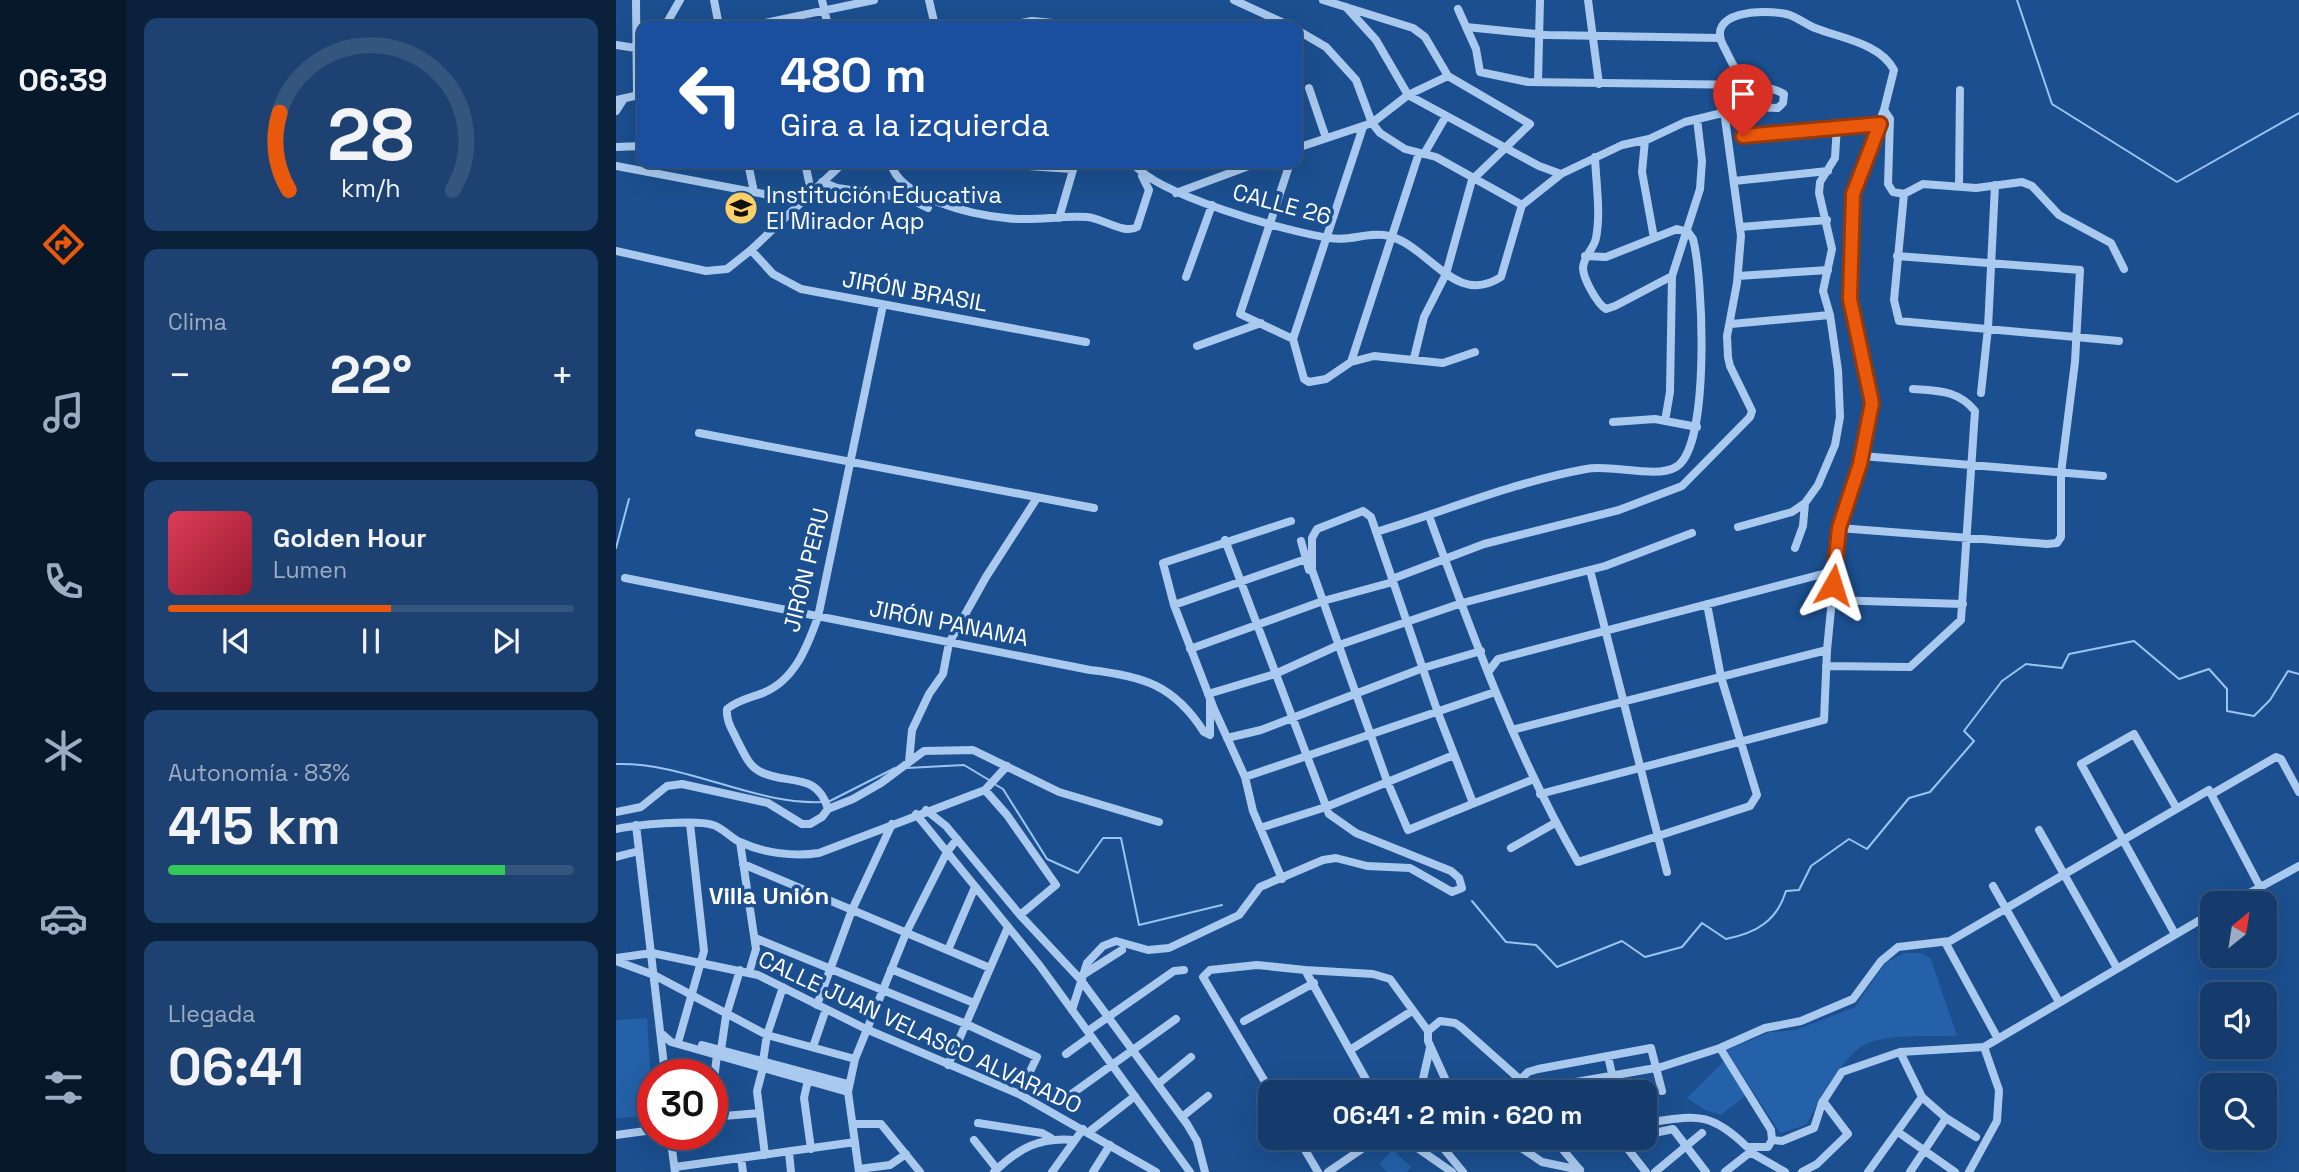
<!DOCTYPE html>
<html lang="es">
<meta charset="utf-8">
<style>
:root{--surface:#143b6b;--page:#1d4271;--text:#f1f3f6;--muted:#9dadc1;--line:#33557e;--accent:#ea580c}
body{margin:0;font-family:"Space Grotesk",sans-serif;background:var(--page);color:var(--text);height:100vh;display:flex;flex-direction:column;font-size:26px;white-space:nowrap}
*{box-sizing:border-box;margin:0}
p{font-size:23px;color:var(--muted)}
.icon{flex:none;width:38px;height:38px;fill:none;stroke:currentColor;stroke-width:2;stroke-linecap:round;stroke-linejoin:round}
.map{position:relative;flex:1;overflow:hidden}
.sheet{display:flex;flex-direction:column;gap:18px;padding:18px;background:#0b203b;width:490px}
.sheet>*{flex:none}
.top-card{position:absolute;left:21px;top:21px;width:665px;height:147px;border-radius:14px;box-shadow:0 7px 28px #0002,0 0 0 2px var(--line);background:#1a4fa0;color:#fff;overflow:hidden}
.needle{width:46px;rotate:30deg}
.tools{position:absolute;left:1584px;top:891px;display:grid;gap:14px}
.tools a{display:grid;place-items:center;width:77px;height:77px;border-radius:14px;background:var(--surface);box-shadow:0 7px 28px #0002,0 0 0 2px var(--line);font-size:35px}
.speed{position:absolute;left:21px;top:1059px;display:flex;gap:14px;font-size:35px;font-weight:700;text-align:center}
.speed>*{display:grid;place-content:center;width:91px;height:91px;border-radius:50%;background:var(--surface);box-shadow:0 7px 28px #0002,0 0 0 2px var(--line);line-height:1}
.speed .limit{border:10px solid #d22;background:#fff;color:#111}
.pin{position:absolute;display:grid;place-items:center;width:60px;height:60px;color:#fff;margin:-72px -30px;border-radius:50% 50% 50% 0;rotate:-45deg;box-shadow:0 0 7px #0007}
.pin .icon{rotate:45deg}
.me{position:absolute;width:77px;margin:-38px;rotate:6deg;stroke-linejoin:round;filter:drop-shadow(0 0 5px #0008)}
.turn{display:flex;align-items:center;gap:24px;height:147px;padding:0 28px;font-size:32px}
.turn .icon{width:91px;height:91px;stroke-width:2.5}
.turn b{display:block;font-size:49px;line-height:60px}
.big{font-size:52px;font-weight:700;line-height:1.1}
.sheet .widget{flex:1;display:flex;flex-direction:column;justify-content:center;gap:10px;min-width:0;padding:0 24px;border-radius:14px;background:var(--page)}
.sheet .dial{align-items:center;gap:0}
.dial svg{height:182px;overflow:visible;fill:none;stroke:var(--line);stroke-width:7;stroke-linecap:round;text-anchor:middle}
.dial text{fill:var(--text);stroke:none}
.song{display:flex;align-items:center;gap:21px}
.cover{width:84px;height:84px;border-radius:10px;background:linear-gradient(135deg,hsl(350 70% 55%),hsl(350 70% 35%))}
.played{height:7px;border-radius:4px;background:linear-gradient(90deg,var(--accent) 55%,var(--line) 55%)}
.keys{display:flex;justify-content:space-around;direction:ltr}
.heat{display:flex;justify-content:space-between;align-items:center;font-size:38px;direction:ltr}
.charge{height:10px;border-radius:5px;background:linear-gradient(90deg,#34c759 83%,var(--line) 0)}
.trip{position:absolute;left:642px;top:1080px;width:399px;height:70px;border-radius:14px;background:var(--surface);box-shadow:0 7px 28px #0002,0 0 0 2px var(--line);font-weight:700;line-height:70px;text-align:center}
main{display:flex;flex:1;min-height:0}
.menu{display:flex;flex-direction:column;width:126px;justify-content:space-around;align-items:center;background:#08182b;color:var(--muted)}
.menu .icon{width:49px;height:49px}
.menu .selected{color:var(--accent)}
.menu b{font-size:32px;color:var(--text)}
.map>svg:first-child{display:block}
.green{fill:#2461a8}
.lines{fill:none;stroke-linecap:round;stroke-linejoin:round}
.stream{stroke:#9cc4f0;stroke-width:2}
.minor{stroke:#a9c9ee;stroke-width:8}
.route-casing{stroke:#983908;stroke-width:18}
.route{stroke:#ea580c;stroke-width:12}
.labels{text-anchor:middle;stroke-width:7;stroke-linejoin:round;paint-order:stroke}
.poi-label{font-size:23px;fill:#fff;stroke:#1b4f8f;text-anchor:start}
.street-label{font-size:23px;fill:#fff;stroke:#1b4f8f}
.neighbourhood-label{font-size:24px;font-weight:bold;fill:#fff;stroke:#1b4f8f}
</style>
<main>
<nav class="menu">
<b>06:39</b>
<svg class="icon selected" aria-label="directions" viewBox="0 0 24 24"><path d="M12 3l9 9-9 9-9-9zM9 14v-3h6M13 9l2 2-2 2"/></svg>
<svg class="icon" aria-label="music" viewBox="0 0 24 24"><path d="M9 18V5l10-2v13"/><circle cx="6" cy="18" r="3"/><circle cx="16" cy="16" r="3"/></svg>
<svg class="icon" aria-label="phone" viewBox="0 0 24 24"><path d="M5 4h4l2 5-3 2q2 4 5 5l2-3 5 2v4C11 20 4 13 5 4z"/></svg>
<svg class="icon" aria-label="climate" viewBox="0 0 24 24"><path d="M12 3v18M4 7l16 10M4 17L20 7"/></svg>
<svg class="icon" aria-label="car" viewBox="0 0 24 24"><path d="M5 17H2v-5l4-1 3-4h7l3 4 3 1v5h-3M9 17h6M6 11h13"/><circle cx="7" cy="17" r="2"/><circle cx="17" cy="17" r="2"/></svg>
<svg class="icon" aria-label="filters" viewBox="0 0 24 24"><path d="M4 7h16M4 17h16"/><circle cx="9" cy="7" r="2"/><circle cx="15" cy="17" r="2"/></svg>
</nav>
<section class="sheet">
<div class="widget dial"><svg viewBox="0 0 100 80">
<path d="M14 69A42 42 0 1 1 86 69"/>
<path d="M14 69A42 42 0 0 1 10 35" stroke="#ea580c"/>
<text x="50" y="56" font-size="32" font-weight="700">28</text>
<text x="50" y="72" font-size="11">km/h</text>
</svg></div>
<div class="widget"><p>Clima</p>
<div class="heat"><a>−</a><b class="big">22°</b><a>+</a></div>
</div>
<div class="widget">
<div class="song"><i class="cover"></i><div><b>Golden Hour</b><p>Lumen</p></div></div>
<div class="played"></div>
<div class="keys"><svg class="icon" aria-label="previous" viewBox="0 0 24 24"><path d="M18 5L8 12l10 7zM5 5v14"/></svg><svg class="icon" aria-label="pause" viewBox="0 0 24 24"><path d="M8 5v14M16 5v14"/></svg><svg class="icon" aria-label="next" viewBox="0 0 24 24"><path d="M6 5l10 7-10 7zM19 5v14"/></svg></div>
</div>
<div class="widget"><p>Autonomía · 83%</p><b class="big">415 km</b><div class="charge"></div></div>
<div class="widget"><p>Llegada</p><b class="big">06:41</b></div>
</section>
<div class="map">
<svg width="1683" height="1172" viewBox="0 0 1683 1172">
<rect width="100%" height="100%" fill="#1b4f8f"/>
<path class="green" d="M1288,953H1305L1315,959L1341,1036C1315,1037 1260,1032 1241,1050C1218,1070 1204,1100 1190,1125L1164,1133L1110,1050L1155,1032L1180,1030L1239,1007L1269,963Z
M31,1018L37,1116L0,1118V1020Z
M1109,1060L1129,1096L1105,1115L1089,1110L1071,1098Z
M777,1150L795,1167L790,1172H771L763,1164Z"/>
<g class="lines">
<path class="stream" d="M1401,0L1436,104L1561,182L1683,113
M0,548L13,499
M0,764C71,762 136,805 207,802
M291,768L348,765L373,780
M380,785L387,789L431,859L462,873L487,838H505L523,925L606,905
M212,802L279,768
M856,901L890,942L920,945L941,967L1006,941L1029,957L1066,947L1086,923L1110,939C1140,933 1161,921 1170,891L1183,890L1195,866L1233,839L1251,849L1293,798L1314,792L1358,741L1348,731L1386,681L1410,664L1446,668L1453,654L1518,641L1563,679L1593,669L1611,689V711L1638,716L1654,700L1672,671L1683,674"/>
<path class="minor" d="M20,0L21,95
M98,0L103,26
M206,0L212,26
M313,0L319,26
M618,0L674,26
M707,0L797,28L809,37L832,76L914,124L856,180L830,274L808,317L798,358
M972,0L983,84
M730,7L760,40L792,95L923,166L945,174
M842,9L860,49L864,72L912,82L1136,85
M49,26L64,0
M134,26L258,0
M391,26L416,21L468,26
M850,27L931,35L1103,38
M681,30L710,47L740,80L756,123L764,133L789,149L820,157L906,205
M0,45L26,49
M922,82L924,0
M693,88L710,138
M0,100L23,95
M1268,110L1274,119L1272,184L1277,192L1288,194L1307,184L1360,188L1406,182L1416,186L1443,215L1495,243L1508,269
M0,111L7,100
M1127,136L1263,124
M1029,140L1026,172L1038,238
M0,147L26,146
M681,148L756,123L792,95L832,76
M808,154L830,116
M979,157C980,183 985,213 980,238C978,249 968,255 967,268C967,278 981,304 990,309L999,306L1056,276
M132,163L138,192
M189,163L195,191
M275,163C282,198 358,215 390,218C417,222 444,215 471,217C486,218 509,235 521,227L533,190L526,176
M517,163C540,195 672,232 714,238C734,242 753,231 773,236C813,246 839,307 885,277L906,205L945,174L1006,145L1033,139L1069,122L1131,107L1162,108L1167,103L1168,94C1156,86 1140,88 1128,79C1119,72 1114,58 1108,47C1088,11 1147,9 1170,14C1180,16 1189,24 1199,28C1224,38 1264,43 1278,70L1268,110L1236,194L1234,299L1256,403L1244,464L1223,528L1211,650L1208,720L924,794
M674,163L624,314L677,339L688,379L693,382L710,379L735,362L758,356L827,363L859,352
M396,165L456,169
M0,166L185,201
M1118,181L1212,171
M206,182L221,188L291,198L312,208
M1343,186L1344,90
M560,193L641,163
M1288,194L1278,300L1283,321L1503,341
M443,218L459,163
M1124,227L1211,220
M135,250L157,274L185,289L470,342
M0,251L90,271L111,269L135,250L227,163
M1122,276L1212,270
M570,277L596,205
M1115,324L1214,315
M677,339L747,127
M581,346L645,323
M735,362L803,153
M1365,393L1372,328L1379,185
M1049,421L1054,392L1056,276L1084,189L1086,161L1081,119
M997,422L1039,419L1081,427
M83,433L478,508
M1246,456L1487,476
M813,516C856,634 899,753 962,862L1134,806L1141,795L1105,677L1091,604
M1122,527L1176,512L1189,503L1202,485L1219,445L1224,417L1222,370L1214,315L1207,291L1216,249L1203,193L1204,182L1219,158L1221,125
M1223,528L1431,544L1441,543L1445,537V473L1459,362L1464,270L1281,256
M760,532C830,511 898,482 970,469C995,464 1040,479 1060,467C1095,447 1087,276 1077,239L1072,232L1061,229L990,257L969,256
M685,541L693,570H696L771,781L792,830L918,779
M1179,548L1187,526L1189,503
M696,567V538L701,529L747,511L755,517L822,713L857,803
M974,570L1051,872
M9,578L474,670C527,676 558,685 588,732L594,735V700
M776,579L868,544L1003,510L1066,486L1134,417L1136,411L1114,366L1112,357L1111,336L1121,283L1125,236L1108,111
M1215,600L1347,604
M558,605L690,559
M574,649L707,601L777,582
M1210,666L1294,667L1345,620L1359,411C1342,390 1322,391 1297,389
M873,671L882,659L1218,571
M592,694L659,674L723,645L846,603L989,566L1076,533
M896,730L1211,650
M611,738L645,730L807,668L865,651
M293,762L296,730L313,694L327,674L333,643L370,577L421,498
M629,777L879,692
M369,790L391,815L440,885L404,915
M1596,794L1660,757L1665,759L1683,792
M212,809L237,799L265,783L308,751L357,750L443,792L543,822
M310,810L330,826L404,915L464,979L571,1124L581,1141L589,1172
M0,812L25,807L51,786L66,784L152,803L186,824H194L206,817L212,809C201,770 169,786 143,771C132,765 127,751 121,740C116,729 110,721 111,709C122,700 134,698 147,693C179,680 191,647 202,617L267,305
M300,814L424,966L574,1172
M20,825L49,1074
M644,828L710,807L838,755
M0,829C18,825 80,819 97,825C107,828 115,838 124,842C148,853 178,857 203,853L369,790L391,766
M1423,830L1501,968
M124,842L140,949L133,973
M895,848L939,823
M0,857L23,851
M127,864L374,968
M666,879L637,811L629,777L598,709L558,605L547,563L675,521
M1377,886L1443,1002
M1615,903L1683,866
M1559,934L1465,764L1518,734L1560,807
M139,938L350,1024L421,1057L403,1094
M1329,942L1382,1039
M332,950L359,887
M0,958L36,953L142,975L250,1029L403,1094L540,1172
M0,961L38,975L151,1035L239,1059
M275,969L358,1003
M689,970L757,974L774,979L812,1031
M465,976L506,950
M201,1005L236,910L276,824
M456,1010L471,963L487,946L500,941L532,950L553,948L623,915L644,887L707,860L720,858L751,866L794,868L836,892L846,888L843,878L835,871L740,833L713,814L609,540
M628,1021L698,983
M472,1031L558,971L568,970
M46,1034L55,1042L232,1092
M63,1039L88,951L74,824
M86,1045L232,1084
M197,1047L210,1009
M1104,1048L1155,1130L1156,1140
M105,1050L110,1016L124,970
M734,1050L796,1011
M1284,1052L1306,1097L1330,1118L1360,1137
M450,1054L475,1036
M992,1056L1000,1092
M147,1061L151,1035L167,987
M332,1065L392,927
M147,1068L141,1091L149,1155
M905,1079L912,1072L922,1069L1035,1048L1046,1091
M192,1080L188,1098L195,1149
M542,1084L575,1057
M926,1088L1045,1067L1104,1048L1149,1028L1185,1021L1237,999L1265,961L1282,947L1334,941L1593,790L1644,887
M655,1092L587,977L594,970L641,965L689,970L757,1092
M804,1092L814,1048
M835,1092L812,1041V1031L824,1021L839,1023L845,1027L918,1092
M450,1098L560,1019
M96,1117L144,1113
M99,1117L97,1088L101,1055
M566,1117L592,1096
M362,1123L426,1133L435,1138
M1029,1123C1079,1116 1093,1110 1131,1147H1152L1156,1140L1166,1141L1198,1128L1206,1103L1226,1072L1284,1052L1368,1047L1596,913
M237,1124H265L304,1172
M473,1132L519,1096
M1282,1132L1339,1172
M54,1134L59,1172
M0,1135L37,1130
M1029,1135L1057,1129L1090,1172
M682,1138L702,1172
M787,1138L836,1172
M819,1138L847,1172
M891,1138L926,1162L964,1170
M937,1138L964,1170
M993,1138L1004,1139L1030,1172
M358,1140L381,1169
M173,1152L175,1172
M1134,1152L1169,1172
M125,1158L127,1172
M59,1167L239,1142
M243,1169L274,1165L290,1154
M243,1172L232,1092L239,1059L290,933L331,852L341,839
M378,1172C403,1148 423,1137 458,1140
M436,1172L467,1129
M477,1172L494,1145
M712,1172L762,1138
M1039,1172L1086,1133
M1109,1172L1137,1150
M1186,1172L1201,1164L1232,1134L1207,1101
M1252,1172L1306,1097
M1294,1172L1330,1118
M1353,1172L1381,1121L1383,1090L1368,1047"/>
</g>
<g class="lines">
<defs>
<path id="route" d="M1127,136L1264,124L1237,194L1234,299L1256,403L1244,464L1223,528L1217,585"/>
</defs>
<use href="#route" class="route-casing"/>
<use href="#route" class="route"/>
</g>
<defs>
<symbol id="school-disc" viewBox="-11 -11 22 22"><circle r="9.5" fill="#ffd166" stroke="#1b4f8f"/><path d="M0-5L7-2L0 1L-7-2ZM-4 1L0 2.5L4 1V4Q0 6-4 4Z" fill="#111"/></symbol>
</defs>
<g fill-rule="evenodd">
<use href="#school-disc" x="106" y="189" width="38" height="38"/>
</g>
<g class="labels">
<g class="poi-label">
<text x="150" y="203">Institución Educativa<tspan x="150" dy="26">El Mirador Aqp</tspan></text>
</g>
<g class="street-label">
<text transform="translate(666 204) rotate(15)" y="8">CALLE 26</text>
<text transform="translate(299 291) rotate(10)" y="8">JIRÓN BRASIL</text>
<text transform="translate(190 570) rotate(-76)" y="8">JIRÓN PERU</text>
<text transform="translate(333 623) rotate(11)" y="8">JIRÓN PANAMA</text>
<text transform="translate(304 1032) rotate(25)" y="8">CALLE JUAN VELASCO ALVARADO</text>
</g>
<g class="neighbourhood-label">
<text x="153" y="904">Villa Unión</text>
</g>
</g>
</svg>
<div class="tools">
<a><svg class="needle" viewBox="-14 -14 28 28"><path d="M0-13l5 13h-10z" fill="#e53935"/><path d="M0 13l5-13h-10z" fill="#9dadc1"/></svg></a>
<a><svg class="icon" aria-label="sound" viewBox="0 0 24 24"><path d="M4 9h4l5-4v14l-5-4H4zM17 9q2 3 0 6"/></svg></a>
<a><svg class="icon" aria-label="search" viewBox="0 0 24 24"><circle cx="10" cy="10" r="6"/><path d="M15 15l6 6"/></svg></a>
</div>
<div class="speed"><div class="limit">30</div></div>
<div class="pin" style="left:1127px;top:136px;background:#d93025"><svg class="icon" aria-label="arrive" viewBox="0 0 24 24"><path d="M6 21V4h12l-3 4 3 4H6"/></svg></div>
<svg class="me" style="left:1217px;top:585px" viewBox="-20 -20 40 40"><path d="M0-17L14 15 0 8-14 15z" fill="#ea580c" stroke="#fff" stroke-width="4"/></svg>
<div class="trip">06:41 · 2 min · 620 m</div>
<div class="top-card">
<div class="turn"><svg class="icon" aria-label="left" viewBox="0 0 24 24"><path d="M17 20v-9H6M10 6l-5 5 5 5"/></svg><div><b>480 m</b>Gira a la izquierda</div></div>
</div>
</div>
</main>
